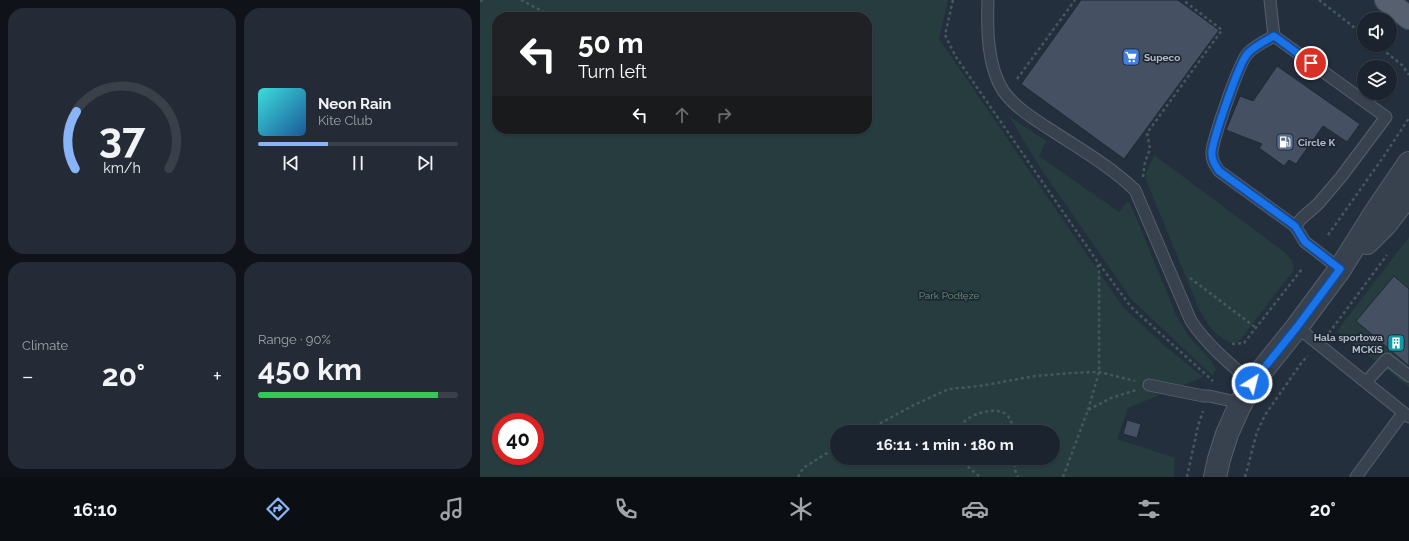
<!DOCTYPE html>
<meta charset="utf-8">
<style>
:root{--surface:#1b232e;--page:#242b36;--text:#f1f3f6;--muted:#a0a4aa;--line:#39404a;--accent:#8ab4f8}
body{margin:0;font-family:Raleway,sans-serif;background:var(--page);color:var(--text);height:100vh;display:flex;flex-direction:column;font-size:15px;white-space:nowrap}
*{box-sizing:border-box;margin:0}
p{font-size:13px;color:var(--muted)}
.icon{flex:none;width:22px;height:22px;fill:none;stroke:currentColor;stroke-width:2;stroke-linecap:round;stroke-linejoin:round}
.map{position:relative;flex:1;overflow:hidden}
.side{display:flex;flex-direction:column;gap:8px;padding:8px;background:#0f1319;width:480px}
.side>*{flex:none}
.banner{position:absolute;left:12px;top:12px;width:380px;height:122px;border-radius:16px;box-shadow:0 1px 3px #0004,0 0 0 1px var(--line);background:#202124;color:#fff;overflow:hidden}
.tools{position:absolute;left:877px;top:12px;display:grid;gap:8px}
.tools a{display:grid;place-items:center;width:40px;height:40px;border-radius:50%;background:var(--surface);box-shadow:0 1px 3px #0004,0 0 0 1px var(--line);font-size:20px}
.speed{position:absolute;left:12px;top:413px;display:flex;gap:8px;font-size:20px;font-weight:700;text-align:center}
.speed>*{display:grid;place-content:center;width:52px;height:52px;border-radius:50%;background:var(--surface);box-shadow:0 1px 3px #0004,0 0 0 1px var(--line);line-height:1}
.speed .limit{border:6px solid #d22;background:#fff;color:#111}
.pin{position:absolute;display:grid;place-items:center;width:34px;height:34px;color:#fff;margin:-17px;border:2px solid #fff;border-radius:50%;box-shadow:0 1px 4px #0007}
.me{position:absolute;width:44px;margin:-22px;rotate:36deg;stroke-linejoin:round;filter:drop-shadow(0 0 3px #0008)}
.turn{display:flex;align-items:center;gap:14px;height:84px;padding:0 20px;font-size:18px}
.turn .icon{width:52px;height:52px;stroke-width:2.5}
.turn b{display:block;font-size:28px;line-height:34px}
.lanes{display:flex;align-items:center;height:38px;padding:0 20px;background:#0003;justify-content:center;gap:20px;direction:ltr}
.lanes .off{opacity:.35}
.big{font-size:30px;font-weight:700;line-height:1.1}
.side .tile{flex:1;display:flex;flex-direction:column;justify-content:center;gap:6px;min-width:0;padding:0 14px;border-radius:16px;background:var(--page)}
.side .dial{align-items:center;gap:0}
.dial svg{height:104px;overflow:visible;fill:none;stroke:var(--line);stroke-width:7;stroke-linecap:round;text-anchor:middle}
.dial text{fill:var(--text);stroke:none}
.song{display:flex;align-items:center;gap:12px}
.cover{width:48px;height:48px;border-radius:6px;background:linear-gradient(135deg,hsl(180 70% 55%),hsl(210 70% 35%))}
.played{height:4px;border-radius:2px;background:linear-gradient(90deg,var(--accent) 35%,var(--line) 35%)}
.keys{display:flex;justify-content:space-around;direction:ltr}
.heat{display:flex;justify-content:space-between;align-items:center;font-size:22px;direction:ltr}
.charge{height:6px;border-radius:3px;background:linear-gradient(90deg,#34c759 90%,var(--line) 0)}
.side .tiles{flex:1;display:grid;gap:8px;grid-template-columns:repeat(2,1fr)}
.trip{position:absolute;left:350px;top:425px;width:230px;height:40px;border-radius:20px;background:var(--surface);box-shadow:0 1px 3px #0004,0 0 0 1px var(--line);font-weight:700;line-height:40px;text-align:center}
.tab-bar{display:flex;height:64px;justify-content:space-around;align-items:center;background:#0b0e12;color:var(--muted)}
.tab-bar .icon{width:28px;height:28px}
.tab-bar .on{color:var(--accent)}
.tab-bar b{font-size:18px;color:var(--text)}
main{display:flex;flex:1;min-height:0}
.map>svg:first-child{display:block}
.green{fill:#263c3f;fill-rule:evenodd}
.building{fill:#455162;stroke:#1f2835}
.lines{fill:none;stroke-linecap:round;stroke-linejoin:round}
.service-casing{stroke:#565f6c;stroke-width:13}
.tertiary-casing{stroke:#565f6c;stroke-width:24}
.primary-casing{stroke:#414a57;stroke-width:24}
.path{stroke:#44595c;stroke-width:2.5;stroke-dasharray:3 3;stroke-linecap:butt}
.service{stroke:#38414e;stroke-width:11}
.tertiary{stroke:#38414e;stroke-width:22}
.primary{stroke:#56606e;stroke-width:22}
.route-casing{stroke:#114b97;stroke-width:10}
.route{stroke:#1a73e8;stroke-width:7}
.labels{text-anchor:middle;stroke-width:3.5;stroke-linejoin:round;paint-order:stroke}
.poi-label{font-size:10px;font-weight:bold;fill:#b4bcc9;stroke:#1d2633;text-anchor:start}
.park-label{font-size:10px;fill:#6b9a76;stroke:#1d2633}
</style>
<main>
<section class="side">
<div class="tiles">
<div class="tile dial"><svg viewBox="0 0 100 80">
<path d="M14 69A42 42 0 1 1 86 69"/>
<path d="M14 69A42 42 0 0 1 15 25" stroke="#8ab4f8"/>
<text x="50" y="56" font-size="32" font-weight="700">37</text>
<text x="50" y="72" font-size="11">km/h</text>
</svg></div>
<div class="tile">
<div class="song"><i class="cover"></i><div><b>Neon Rain</b><p>Kite Club</p></div></div>
<div class="played"></div>
<div class="keys"><svg class="icon" aria-label="previous" viewBox="0 0 24 24"><path d="M18 5L8 12l10 7zM5 5v14"/></svg><svg class="icon" aria-label="pause" viewBox="0 0 24 24"><path d="M8 5v14M16 5v14"/></svg><svg class="icon" aria-label="next" viewBox="0 0 24 24"><path d="M6 5l10 7-10 7zM19 5v14"/></svg></div>
</div>
<div class="tile"><p>Climate</p>
<div class="heat"><a>−</a><b class="big">20°</b><a>+</a></div>
</div>
<div class="tile"><p>Range · 90%</p><b class="big">450 km</b><div class="charge"></div></div>
</div>
</section>
<div class="map">
<svg width="929" height="477" viewBox="0 0 929 477">
<rect width="100%" height="100%" fill="#242f3e"/>
<path class="green" d="M0,0H468L459,39L643,307L686,347L723,377L648,408L637,439L695,458L694,477H0ZM17,17H387V129H17ZM21,422H55V456H21ZM357,432H573V458H357Z
M530,117L566,141L559,156L639,212L648,201L653,210L696,315L709,337L729,358L736,369L733,376L652,300L559,166Z
M674,155L804,252L812,260L814,270L760,340L756,343C738,343 723,318 717,304L666,180V173Z
M929,237V387L857,331Z"/>
<path class="building" d="M601,0H698L739,30L644,159L541,84Z
M797,66L880,124L867,142L843,126L816,164L809,160L804,166L779,148L782,144L746,130L760,96L773,101Z
M914,276L929,289V366L876,321Z
M647,420L661,424L657,438L643,434Z"/>
<g class="lines">
<defs>
<path id="service" d="M508,0C507,28 507,67 524,92C536,108 554,119 571,130C600,149 630,166 655,190L711,321C727,345 750,364 772,383
M790,0L794,36
M815,226L822,218L838,204L861,177L906,117L794,36C785,41 775,46 768,53C759,62 734,137 732,151C731,159 735,165 739,171L815,226L825,242L860,269
M817,327L929,417
M886,382L907,359L929,376
M669,385L723,396H729L761,403
M876,477L923,413"/>
<path id="tertiary" d="M887,243L906,224L929,194
M735,477L739,459L747,434L759,407L772,383L817,327L860,269L895,213L929,163"/>
<path id="primary" d="M906,0L929,18"/>
</defs>
<use href="#service" class="service-casing"/>
<use href="#tertiary" class="tertiary-casing"/>
<use href="#primary" class="primary-casing"/>
<path class="path" d="M41,0L74,17
M473,0L465,35L476,57L617,261L651,307L733,381
M839,0L884,35
M0,1L3,0
M897,45L922,65L929,75
M537,79L595,0
M663,177L665,162L670,149L667,133L742,30L703,0
M848,235L904,156L929,118
M710,278L775,327
M849,333L907,255
M752,344L764,343L822,269
M608,410L619,372V271L617,262
M384,432L434,405L469,389L500,386L555,376L591,373L619,372L655,381
M477,432C478,429 480,426 482,424C486,419 494,415 500,413C518,408 532,410 533,432
M480,458V460L500,477
M534,458L535,470L538,477
M318,477L323,468L357,447
M583,477L608,410L631,398L656,390
M707,477L718,426L723,411
M765,477L777,432L785,415L822,362L828,356"/>
<use href="#service" class="service"/>
<use href="#tertiary" class="tertiary"/>
<use href="#primary" class="primary"/>
</g>
<g class="lines">
<defs>
<path id="route" d="M772,383L817,327L860,269L825,242L815,226L739,171C735,165 731,159 732,151C734,137 759,62 768,53C775,46 785,41 794,36L831,63"/>
</defs>
<use href="#route" class="route-casing"/>
<use href="#route" class="route"/>
</g>
<defs>
<symbol id="supermarket-square" viewBox="-11 -11 22 22"><rect x="-9" y="-9" width="18" height="18" rx="4" fill="#3f7fe0" stroke="#1d2633"/><path d="M-6-5.5h2.5l.6 2H6L4.5 2H-2.5L-4.4-4H-6ZM-1.5 3.2a1.3 1.3 0 1 0 .1 0ZM3 3.2a1.3 1.3 0 1 0 .1 0Z" fill="#fff"/></symbol>
<symbol id="fuel-square" viewBox="-11 -11 22 22"><rect x="-9" y="-9" width="18" height="18" rx="4" fill="#5c6f8a" stroke="#1d2633"/><path d="M-5.5-6h7V0h2V4h1.3V-2.5L3-4.5l.8-.8L6-3V5H2.5V1h-1V6h-7ZM-4.2-4.7v3.2H.2V-4.7Z" fill="#fff"/></symbol>
<symbol id="building-square" viewBox="-11 -11 22 22"><rect x="-9" y="-9" width="18" height="18" rx="4" fill="#0f9aa8" stroke="#1d2633"/><path d="M-4-6H4V6H1V3H-1V6H-4ZM-2.5-4.3h1.7v1.8h-1.7ZM.8-4.3h1.7v1.8H.8ZM-2.5-1h1.7V.8h-1.7ZM.8-1h1.7V.8H.8Z" fill="#fff"/></symbol>
</defs>
<g fill-rule="evenodd">
<use href="#supermarket-square" x="641" y="47" width="20" height="20"/>
<use href="#fuel-square" x="795" y="132" width="20" height="20"/>
<use href="#building-square" x="906" y="333" width="20" height="20"/>
</g>
<g class="labels">
<g class="poi-label">
<text x="664" y="61">Supeco</text>
<text x="818" y="146">Circle K</text>
<text x="903" y="341" text-anchor="end">Hala sportowa<tspan x="903" dy="12">MCKiS</tspan></text>
</g>
<g class="park-label">
<text x="469" y="299">Park Podłęże</text>
</g>
</g>
</svg>
<div class="tools">
<a><svg class="icon" aria-label="sound" viewBox="0 0 24 24"><path d="M4 9h4l5-4v14l-5-4H4zM17 9q2 3 0 6"/></svg></a>
<a><svg class="icon" aria-label="layers" viewBox="0 0 24 24"><path d="M12 4l9 5-9 5-9-5zM3 14l9 5 9-5"/></svg></a>
</div>
<div class="speed"><div class="limit">40</div></div>
<div class="pin" style="left:831px;top:63px;background:#d93025"><svg class="icon" aria-label="arrive" viewBox="0 0 24 24"><path d="M6 21V4h12l-3 4 3 4H6"/></svg></div>
<svg class="me" style="left:772px;top:383px" viewBox="-20 -20 40 40"><circle r="17" fill="#1a73e8" stroke="#fff" stroke-width="3"/><path d="M0-11L8 9 0 5-8 9z" fill="#fff"/></svg>
<div class="trip">16:11 · 1 min · 180 m</div>
<div class="banner">
<div class="turn"><svg class="icon" aria-label="left" viewBox="0 0 24 24"><path d="M17 20v-9H6M10 6l-5 5 5 5"/></svg><div><b>50 m</b>Turn left</div></div>
<div class="lanes"><svg class="icon" aria-label="left" viewBox="0 0 24 24"><path d="M17 20v-9H6M10 6l-5 5 5 5"/></svg><svg class="icon off" aria-label="ahead" viewBox="0 0 24 24"><path d="M12 20V5M6 11l6-6 6 6"/></svg><svg class="icon off" aria-label="right" viewBox="0 0 24 24"><path d="M7 20v-9h11M14 6l5 5-5 5"/></svg></div>
</div>
</div>
</main>
<nav class="tab-bar">
<b>16:10</b>
<svg class="icon on" aria-label="directions" viewBox="0 0 24 24"><path d="M12 3l9 9-9 9-9-9zM9 14v-3h6M13 9l2 2-2 2"/></svg>
<svg class="icon" aria-label="music" viewBox="0 0 24 24"><path d="M9 18V5l10-2v13"/><circle cx="6" cy="18" r="3"/><circle cx="16" cy="16" r="3"/></svg>
<svg class="icon" aria-label="phone" viewBox="0 0 24 24"><path d="M5 4h4l2 5-3 2q2 4 5 5l2-3 5 2v4C11 20 4 13 5 4z"/></svg>
<svg class="icon" aria-label="climate" viewBox="0 0 24 24"><path d="M12 3v18M4 7l16 10M4 17L20 7"/></svg>
<svg class="icon" aria-label="car" viewBox="0 0 24 24"><path d="M5 17H2v-5l4-1 3-4h7l3 4 3 1v5h-3M9 17h6M6 11h13"/><circle cx="7" cy="17" r="2"/><circle cx="17" cy="17" r="2"/></svg>
<svg class="icon" aria-label="filters" viewBox="0 0 24 24"><path d="M4 7h16M4 17h16"/><circle cx="9" cy="7" r="2"/><circle cx="15" cy="17" r="2"/></svg>
<b>20°</b>
</nav>
